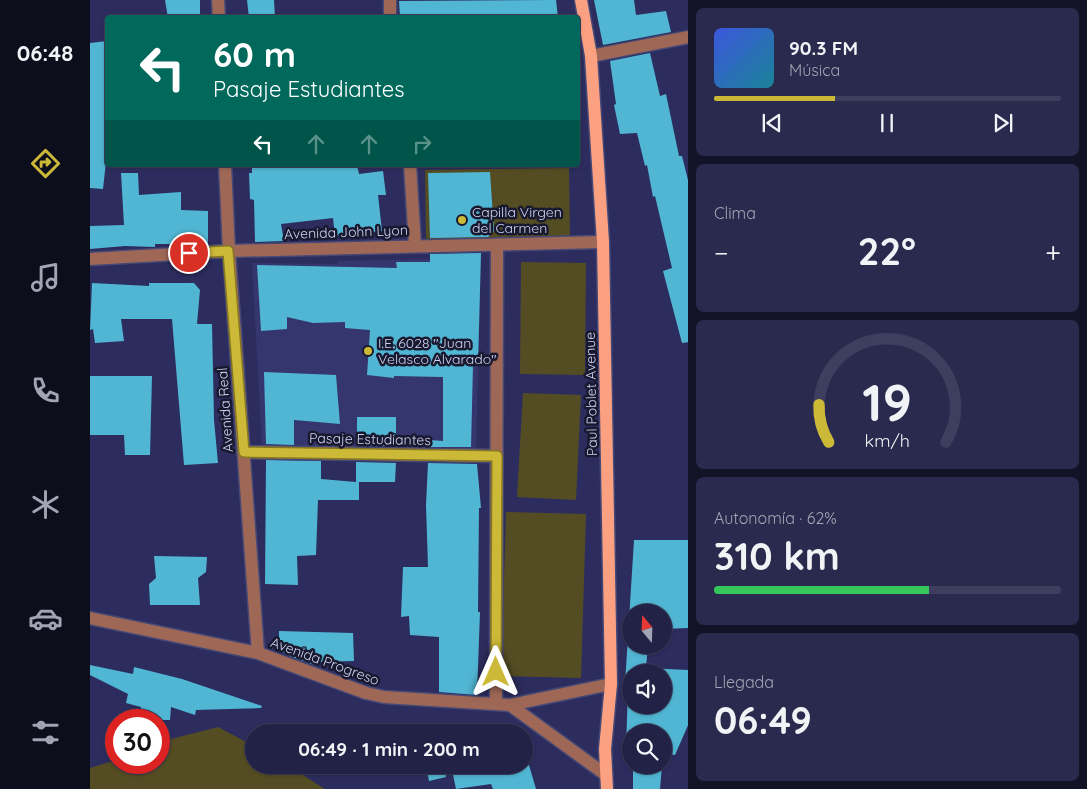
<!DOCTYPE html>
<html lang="es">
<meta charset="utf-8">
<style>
:root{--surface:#212246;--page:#292a4d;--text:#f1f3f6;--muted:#a2a4b3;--line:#3e3f5f;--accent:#cdb938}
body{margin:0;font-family:Quicksand,sans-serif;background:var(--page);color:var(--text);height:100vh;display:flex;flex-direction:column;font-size:19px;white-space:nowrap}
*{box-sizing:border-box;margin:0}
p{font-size:16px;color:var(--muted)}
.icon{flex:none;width:28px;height:28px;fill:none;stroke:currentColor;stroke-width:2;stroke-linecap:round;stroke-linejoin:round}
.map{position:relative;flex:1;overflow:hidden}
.panel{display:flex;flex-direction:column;gap:8px;padding:8px;background:#121326;width:399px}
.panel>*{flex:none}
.guide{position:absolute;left:15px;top:15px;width:475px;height:152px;border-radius:5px;box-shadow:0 1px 4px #0004,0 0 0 1px var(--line);background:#00695c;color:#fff;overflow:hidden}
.needle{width:32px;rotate:341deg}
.tools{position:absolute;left:532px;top:604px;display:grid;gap:10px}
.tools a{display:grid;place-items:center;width:50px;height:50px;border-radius:50%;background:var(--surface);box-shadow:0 1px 4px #0004,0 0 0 1px var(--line);font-size:25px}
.speed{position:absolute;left:15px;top:709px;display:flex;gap:10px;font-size:25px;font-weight:700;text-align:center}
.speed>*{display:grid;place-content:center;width:65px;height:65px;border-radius:50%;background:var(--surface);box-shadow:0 1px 4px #0004,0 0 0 1px var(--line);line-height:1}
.speed .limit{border:8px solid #d22;background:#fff;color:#111}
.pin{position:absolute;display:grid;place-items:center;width:42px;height:42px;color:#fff;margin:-21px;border:2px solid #fff;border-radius:50%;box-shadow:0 1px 5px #0007}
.me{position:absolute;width:55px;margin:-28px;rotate:0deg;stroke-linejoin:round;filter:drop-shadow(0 0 4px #0008)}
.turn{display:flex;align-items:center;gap:18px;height:105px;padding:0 25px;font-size:22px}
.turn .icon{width:65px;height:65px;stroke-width:2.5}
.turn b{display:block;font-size:35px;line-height:42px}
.lanes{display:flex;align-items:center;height:48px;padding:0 25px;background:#0003;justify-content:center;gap:25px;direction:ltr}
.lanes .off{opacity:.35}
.big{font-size:38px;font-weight:700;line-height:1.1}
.panel .tile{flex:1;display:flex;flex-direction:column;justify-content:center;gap:8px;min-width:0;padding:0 18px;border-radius:8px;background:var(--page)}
.panel .dial{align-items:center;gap:0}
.dial svg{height:130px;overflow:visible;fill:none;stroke:var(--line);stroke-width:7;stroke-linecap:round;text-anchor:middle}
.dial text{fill:var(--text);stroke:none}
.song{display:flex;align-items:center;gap:15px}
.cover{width:60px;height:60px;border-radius:8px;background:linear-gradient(135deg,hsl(230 70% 55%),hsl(190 70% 35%))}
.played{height:5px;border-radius:2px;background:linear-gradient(90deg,var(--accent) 35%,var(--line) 35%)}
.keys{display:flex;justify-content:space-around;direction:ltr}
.heat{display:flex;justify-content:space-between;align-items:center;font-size:28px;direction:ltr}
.charge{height:8px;border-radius:4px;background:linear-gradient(90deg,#34c759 62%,var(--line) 0)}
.trip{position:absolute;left:155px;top:724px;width:288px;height:50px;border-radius:25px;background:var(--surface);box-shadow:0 1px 4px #0004,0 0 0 1px var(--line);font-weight:700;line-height:50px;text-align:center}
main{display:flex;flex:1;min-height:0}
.tab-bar{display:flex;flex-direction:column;width:90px;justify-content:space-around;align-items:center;background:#0d0e1c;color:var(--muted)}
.tab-bar .icon{width:35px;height:35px}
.tab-bar .current{color:var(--accent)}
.tab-bar b{font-size:22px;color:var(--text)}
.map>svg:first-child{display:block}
.built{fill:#35366d}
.green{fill:#544d23}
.building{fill:#51b6d3;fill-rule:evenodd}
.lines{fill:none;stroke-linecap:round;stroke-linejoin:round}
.minor-casing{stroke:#464876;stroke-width:15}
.major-casing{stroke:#464876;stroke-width:15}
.minor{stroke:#9f6856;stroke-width:12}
.major{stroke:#fba182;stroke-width:12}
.route-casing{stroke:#857824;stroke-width:12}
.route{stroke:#cdb938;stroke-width:9}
.poi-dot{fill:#cdb938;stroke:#18192f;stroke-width:2}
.labels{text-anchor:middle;stroke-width:5;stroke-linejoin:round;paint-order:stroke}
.poi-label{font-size:14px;fill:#cfd3f2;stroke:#18192f;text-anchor:start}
.street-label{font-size:14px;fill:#cfd3f2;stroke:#18192f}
</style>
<main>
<nav class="tab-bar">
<b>06:48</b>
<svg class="icon current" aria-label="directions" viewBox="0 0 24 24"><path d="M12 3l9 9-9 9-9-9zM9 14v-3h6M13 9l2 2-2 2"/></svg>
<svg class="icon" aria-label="music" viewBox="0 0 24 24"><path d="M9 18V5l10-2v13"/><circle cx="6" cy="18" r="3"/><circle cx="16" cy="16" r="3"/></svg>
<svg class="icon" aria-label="phone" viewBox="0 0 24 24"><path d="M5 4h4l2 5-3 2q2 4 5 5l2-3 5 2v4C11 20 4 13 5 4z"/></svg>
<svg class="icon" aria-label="climate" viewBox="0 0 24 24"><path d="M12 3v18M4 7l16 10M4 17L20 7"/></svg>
<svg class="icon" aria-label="car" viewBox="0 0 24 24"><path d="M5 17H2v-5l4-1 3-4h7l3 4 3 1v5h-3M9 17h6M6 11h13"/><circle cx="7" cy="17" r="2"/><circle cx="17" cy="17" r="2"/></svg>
<svg class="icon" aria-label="filters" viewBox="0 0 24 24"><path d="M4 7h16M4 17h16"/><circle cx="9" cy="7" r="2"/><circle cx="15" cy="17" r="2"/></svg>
</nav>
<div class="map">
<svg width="599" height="789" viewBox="0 0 599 789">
<rect width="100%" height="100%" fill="#2c2d5e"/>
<path class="built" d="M391,258L386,453L172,445L162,263L248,264L249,261Z"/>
<path class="green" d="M479,168L480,237L336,240L335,170Z
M431,262L496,263L495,375L430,374Z
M433,393L491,395L486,500L427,497Z
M416,512L496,514L491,678L411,676Z
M128,727L164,746V765H197L235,789H0V768L26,760V762H69V742Z"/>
<path class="building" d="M75,0H110V18H78Z
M157,0H184L185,18H159Z
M466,0L468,18H310L309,1Z
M504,0H544L546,15L576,11L581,32L513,45Z
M17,41L18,143L13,189L0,188V43Z
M560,53L570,96L576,94L589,156H592L599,184V342L592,343L573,271L582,268L565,196L563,197L557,165L555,166L547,133L530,134L524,105L526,104L520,61Z
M162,165H228L245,167L267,165L269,174L293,171L296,195H288L292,231L245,236L243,218L191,224L194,241L165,242L164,200L160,199L159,173H162Z
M400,172L404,231L398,237L340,238L338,173Z
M31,173H48L49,195L91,192V210L118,211V244H65V247L35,246L0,249V226L34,225Z
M391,253L388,365H383L381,447H340V440L353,441V377L304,376V378L277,375L280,330L255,328V322L223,323L197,317V329L171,331L167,265L307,268L306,262H340V254Z
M2,283L59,286V283H104L110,290L107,324H122L124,420L128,463L94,465L82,319H31L34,341L5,343L3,329L0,330Z
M174,372L246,375L250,424L204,420V445L176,444Z
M0,376H62L60,455H35L34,435H0Z
M267,417H306V446H267Z
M176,460L231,461V479L266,482V462L306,463L305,482H267H269V500H228L226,555L207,556L208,585L175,584Z
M338,463L387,464L391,508H389L388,612H390L387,695L349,692V637L320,635L319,616L311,617L313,567H338L336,505Z
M544,540H599V628L574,629V612H541V645H558L556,668L599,670V723L585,755L574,754V732H541V752L536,751L538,684H535ZM541,672H574V705H541Z
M64,556L117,557L116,572L108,578L110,605H60L59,584L66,578Z
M189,631L263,633L264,661L227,662V666L197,655L189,649Z
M0,665L43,674L44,667L92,679L172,706L171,708L106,710L105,715L81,707L80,720H49L51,707L36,703L38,694L0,675Z
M329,730H347L348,732H329Z
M336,765H354L356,777L339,781Z
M361,765H439L446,789H403L401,784L366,789Z
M543,765H572L570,789H543Z"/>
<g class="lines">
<defs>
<path id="minor" d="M128,0L129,18
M300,0V18
M501,56L599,37
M135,165L139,251L168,653
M320,165L325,245
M0,259L139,251L513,242
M154,452L407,456
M0,618L168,653L276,693L294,697L420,705L521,684
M406,704L407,245
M420,705L516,775"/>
<path id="major" d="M491,0L501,56L513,242L521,684L515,749L517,789"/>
</defs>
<use href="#minor" class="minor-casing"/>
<use href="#major" class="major-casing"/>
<use href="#minor" class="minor"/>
<use href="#major" class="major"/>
</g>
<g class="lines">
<defs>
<path id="route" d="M99,253L138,251L154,452L407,456L406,672"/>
</defs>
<use href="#route" class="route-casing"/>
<use href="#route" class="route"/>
</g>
<g class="poi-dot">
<circle cx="372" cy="220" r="5"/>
<circle cx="278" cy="351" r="5"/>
</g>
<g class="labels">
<g class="poi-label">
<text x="382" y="217">Capilla Virgen<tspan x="382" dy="16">del Carmen</tspan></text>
<text x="288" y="348">I.E. 6028 "Juan<tspan x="288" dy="16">Velasco Alvarado"</tspan></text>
</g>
<g class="street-label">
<text transform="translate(256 232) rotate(-2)" y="5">Avenida John Lyon</text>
<text transform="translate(501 394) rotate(-91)" y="5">Paul Poblet Avenue</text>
<text transform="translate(135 410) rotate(-94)" y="5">Avenida Real</text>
<text transform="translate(280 439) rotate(1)" y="5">Pasaje Estudiantes</text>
<text transform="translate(235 661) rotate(20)" y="5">Avenida Progreso</text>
</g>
</g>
</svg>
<div class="tools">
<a><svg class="needle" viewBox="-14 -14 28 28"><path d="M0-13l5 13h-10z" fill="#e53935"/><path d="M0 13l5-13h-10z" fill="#a2a4b3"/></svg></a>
<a><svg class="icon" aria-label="sound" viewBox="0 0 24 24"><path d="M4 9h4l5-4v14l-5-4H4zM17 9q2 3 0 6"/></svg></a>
<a><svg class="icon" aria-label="search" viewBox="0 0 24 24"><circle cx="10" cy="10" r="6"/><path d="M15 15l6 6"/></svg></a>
</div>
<div class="speed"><div class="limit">30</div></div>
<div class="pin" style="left:99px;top:253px;background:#d93025"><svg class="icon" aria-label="arrive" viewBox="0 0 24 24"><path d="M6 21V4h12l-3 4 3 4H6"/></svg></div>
<svg class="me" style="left:406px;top:672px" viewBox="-20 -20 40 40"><path d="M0-17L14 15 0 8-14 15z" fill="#cdb938" stroke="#fff" stroke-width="4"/></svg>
<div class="trip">06:49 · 1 min · 200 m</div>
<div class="guide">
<div class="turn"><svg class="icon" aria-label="left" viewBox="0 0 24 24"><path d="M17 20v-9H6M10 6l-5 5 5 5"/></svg><div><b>60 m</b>Pasaje Estudiantes</div></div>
<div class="lanes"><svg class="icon" aria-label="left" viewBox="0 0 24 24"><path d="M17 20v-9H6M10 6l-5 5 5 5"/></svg><svg class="icon off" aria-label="ahead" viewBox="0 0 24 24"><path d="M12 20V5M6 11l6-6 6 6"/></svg><svg class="icon off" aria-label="ahead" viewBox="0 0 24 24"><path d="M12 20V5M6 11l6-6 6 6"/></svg><svg class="icon off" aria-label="right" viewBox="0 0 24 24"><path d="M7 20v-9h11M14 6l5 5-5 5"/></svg></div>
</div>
</div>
<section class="panel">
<div class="tile">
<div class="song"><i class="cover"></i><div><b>90.3 FM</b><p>Música</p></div></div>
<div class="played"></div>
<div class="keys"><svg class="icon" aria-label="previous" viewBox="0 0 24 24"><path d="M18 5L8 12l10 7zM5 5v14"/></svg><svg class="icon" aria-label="pause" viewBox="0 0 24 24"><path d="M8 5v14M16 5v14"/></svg><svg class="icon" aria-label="next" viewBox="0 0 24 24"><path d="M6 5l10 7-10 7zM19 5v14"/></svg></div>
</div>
<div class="tile"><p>Clima</p>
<div class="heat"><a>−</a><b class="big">22°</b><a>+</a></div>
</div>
<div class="tile dial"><svg viewBox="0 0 100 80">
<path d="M14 69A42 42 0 1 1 86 69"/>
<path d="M14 69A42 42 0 0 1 8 46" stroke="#cdb938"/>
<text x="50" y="56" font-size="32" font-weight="700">19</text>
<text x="50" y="72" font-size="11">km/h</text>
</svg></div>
<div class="tile"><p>Autonomía · 62%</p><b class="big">310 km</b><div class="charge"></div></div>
<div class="tile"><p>Llegada</p><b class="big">06:49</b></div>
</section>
</main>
